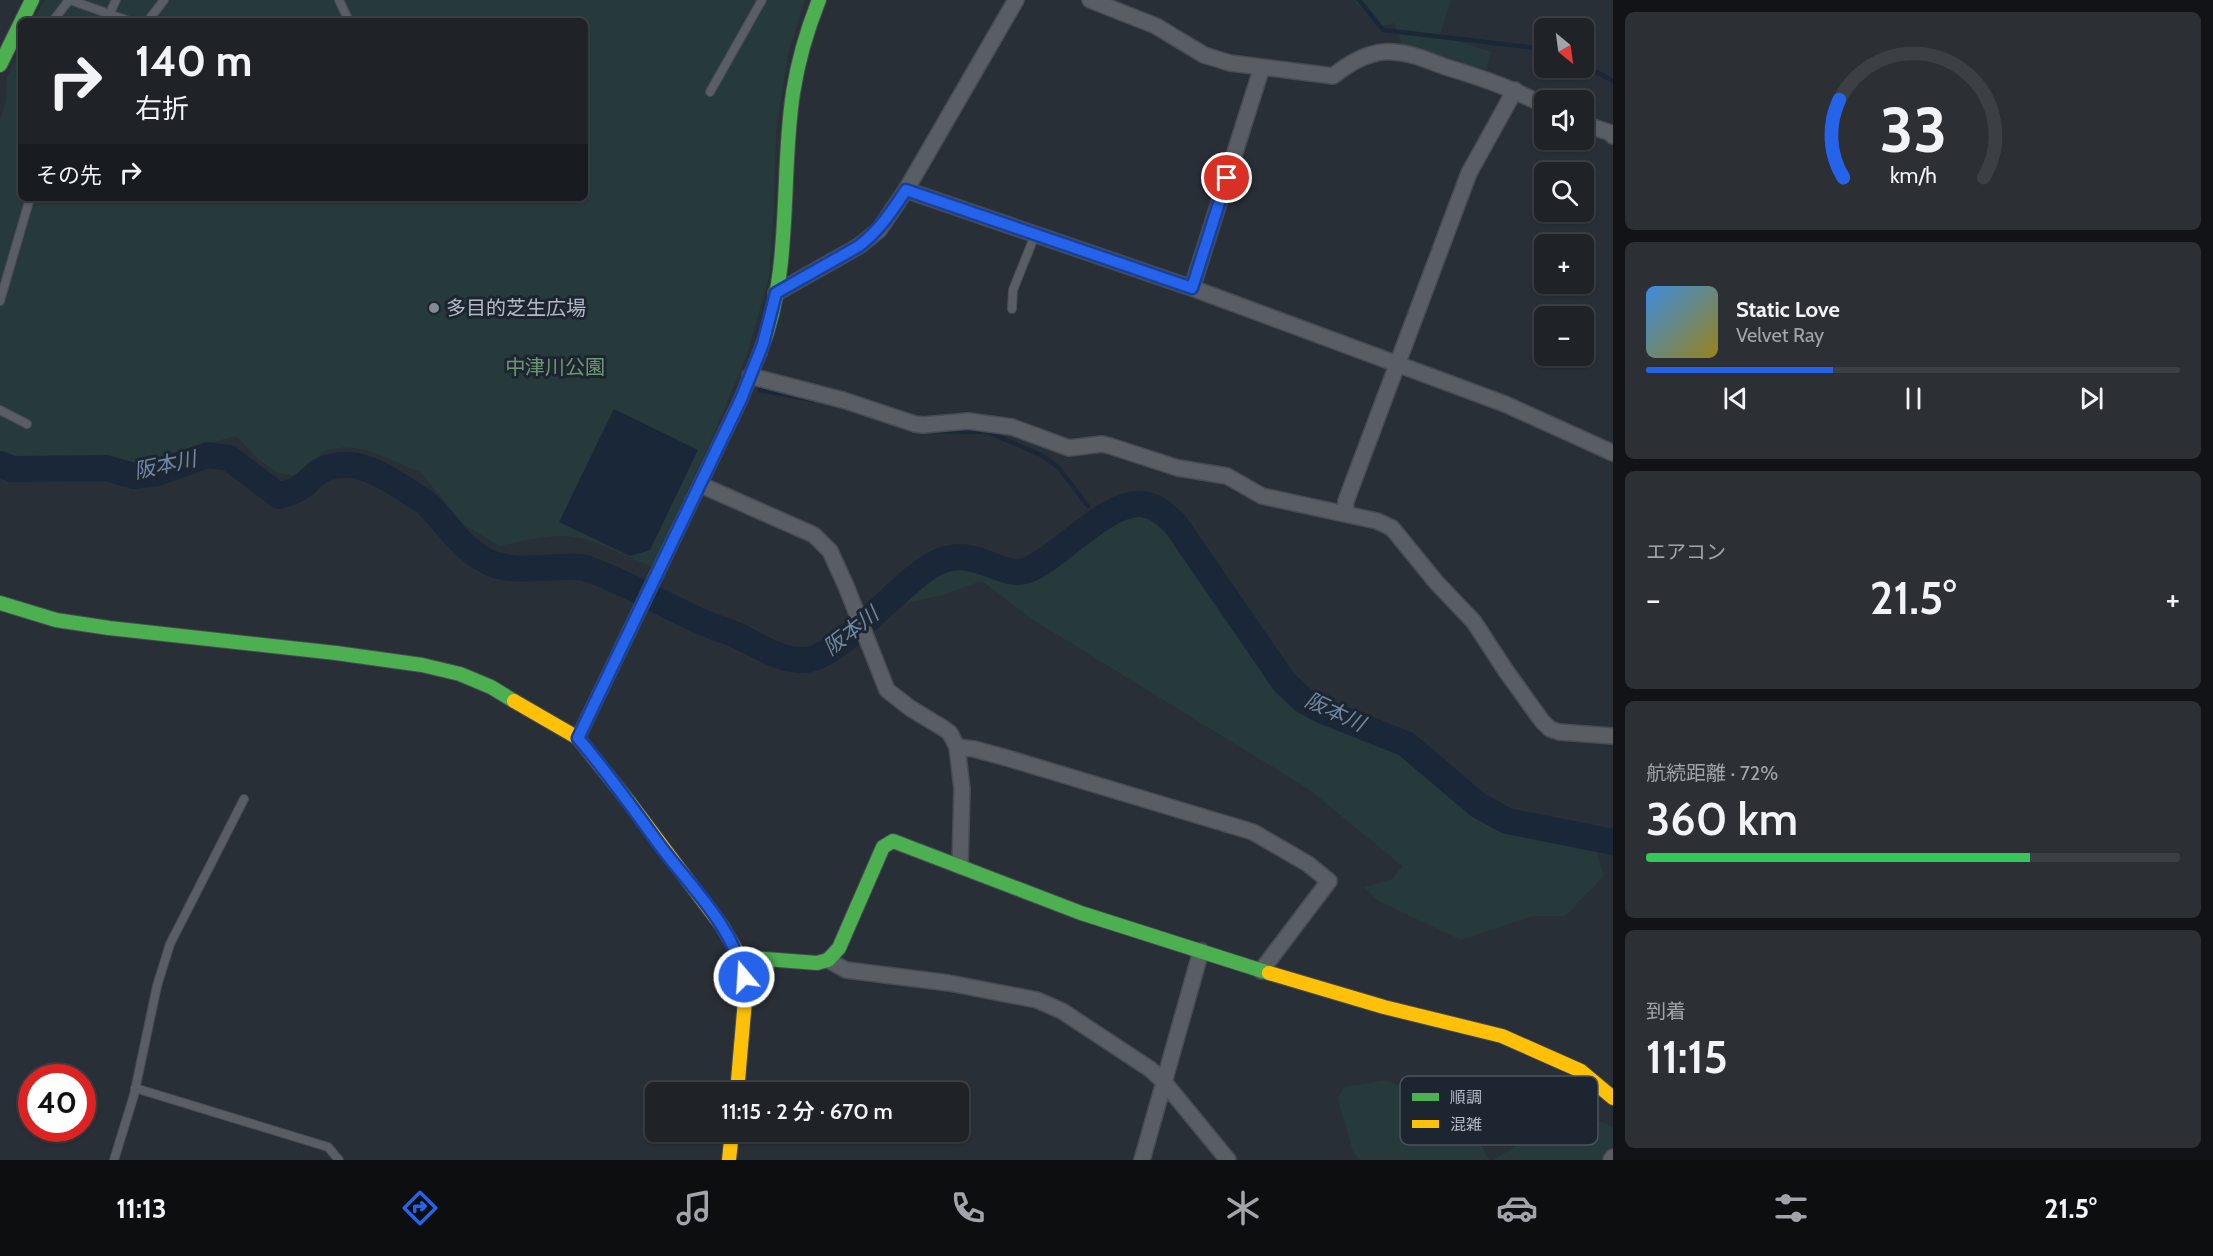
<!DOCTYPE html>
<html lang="ja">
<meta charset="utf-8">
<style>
:root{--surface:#1f2328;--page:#2c2f34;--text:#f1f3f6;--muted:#a1a4a8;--line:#3c4045;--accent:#2563eb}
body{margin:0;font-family:Cabin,"Noto Sans JP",sans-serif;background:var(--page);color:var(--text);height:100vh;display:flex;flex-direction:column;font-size:22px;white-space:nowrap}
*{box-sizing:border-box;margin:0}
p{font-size:20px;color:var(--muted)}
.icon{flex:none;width:33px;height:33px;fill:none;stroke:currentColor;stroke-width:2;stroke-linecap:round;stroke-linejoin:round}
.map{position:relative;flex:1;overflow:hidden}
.drawer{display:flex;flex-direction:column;gap:12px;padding:12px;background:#111316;width:600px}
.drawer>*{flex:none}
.guide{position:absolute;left:18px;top:18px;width:570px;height:183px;border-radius:9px;box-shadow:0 2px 4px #0004,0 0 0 2px var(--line);background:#1f2328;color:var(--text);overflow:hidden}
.needle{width:39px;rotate:151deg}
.buttons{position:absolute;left:1534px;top:18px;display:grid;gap:12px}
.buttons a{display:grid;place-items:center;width:60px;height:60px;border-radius:9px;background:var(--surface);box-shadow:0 2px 4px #0004,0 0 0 2px var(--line);font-size:30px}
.speed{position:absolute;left:18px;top:1064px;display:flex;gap:12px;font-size:30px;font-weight:700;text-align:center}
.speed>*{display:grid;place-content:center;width:78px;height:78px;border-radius:50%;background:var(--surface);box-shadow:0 2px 4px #0004,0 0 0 2px var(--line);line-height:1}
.speed .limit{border:9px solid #d22;background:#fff;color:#111}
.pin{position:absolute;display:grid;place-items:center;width:51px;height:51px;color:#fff;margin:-26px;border:3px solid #fff;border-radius:50%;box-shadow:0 2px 6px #0007}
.me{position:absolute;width:66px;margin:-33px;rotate:342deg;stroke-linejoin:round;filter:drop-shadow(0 0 4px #0008)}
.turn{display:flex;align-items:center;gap:21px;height:126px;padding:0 18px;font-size:27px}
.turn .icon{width:78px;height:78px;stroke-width:2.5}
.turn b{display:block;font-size:42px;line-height:51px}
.then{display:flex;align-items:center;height:57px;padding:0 18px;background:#0003;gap:12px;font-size:22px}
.big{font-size:45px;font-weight:600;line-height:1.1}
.drawer .tile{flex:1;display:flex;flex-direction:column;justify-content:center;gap:9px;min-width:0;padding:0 21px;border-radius:9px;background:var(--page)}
.drawer .dial{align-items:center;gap:0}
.dial svg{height:156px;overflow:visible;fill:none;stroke:var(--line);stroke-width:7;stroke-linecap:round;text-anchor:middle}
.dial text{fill:var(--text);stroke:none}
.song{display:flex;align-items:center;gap:18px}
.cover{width:72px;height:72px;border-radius:9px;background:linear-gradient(135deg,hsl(210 70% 55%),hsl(50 70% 35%))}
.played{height:6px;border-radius:3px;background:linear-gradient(90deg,var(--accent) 35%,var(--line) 35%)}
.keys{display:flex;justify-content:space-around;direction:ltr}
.heat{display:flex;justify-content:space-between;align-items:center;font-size:33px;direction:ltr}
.charge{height:9px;border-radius:4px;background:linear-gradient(90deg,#34c759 72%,var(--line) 0)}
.trip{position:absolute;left:645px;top:1082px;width:324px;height:60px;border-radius:9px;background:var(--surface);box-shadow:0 2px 4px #0004,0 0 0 2px var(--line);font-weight:600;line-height:60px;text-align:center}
.dock{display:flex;height:96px;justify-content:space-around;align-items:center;background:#0c0e10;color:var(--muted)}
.dock .icon{width:42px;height:42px}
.dock .on{color:var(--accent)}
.dock b{font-size:27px;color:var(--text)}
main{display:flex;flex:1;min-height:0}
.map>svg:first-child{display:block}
.green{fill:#26393b}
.water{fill:#1a2738}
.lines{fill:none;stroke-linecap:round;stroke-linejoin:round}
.stream{stroke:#1a2738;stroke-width:4.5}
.river{stroke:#1a2738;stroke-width:26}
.lane-casing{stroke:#474b53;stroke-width:10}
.street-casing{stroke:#474b53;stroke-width:18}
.fast-casing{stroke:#474b53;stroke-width:16}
.slow-casing{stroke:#474b53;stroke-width:16}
.lane{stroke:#595d64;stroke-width:8}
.street{stroke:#595d64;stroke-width:15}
.fast{stroke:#4caf50;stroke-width:14}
.slow{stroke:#ffc107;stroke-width:14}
.route-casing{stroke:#184099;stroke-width:15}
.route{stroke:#2563eb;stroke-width:10}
.poi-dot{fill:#838a94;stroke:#1d2630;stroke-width:2}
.labels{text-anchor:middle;stroke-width:6;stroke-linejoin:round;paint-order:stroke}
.poi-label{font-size:20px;fill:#b3bbc7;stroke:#1d2630;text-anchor:start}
.park-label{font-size:20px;fill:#6b9773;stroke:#1d2630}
.water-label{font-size:21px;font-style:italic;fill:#6e87a4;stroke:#1d2630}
.key{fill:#1d2630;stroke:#4a535d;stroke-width:1.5}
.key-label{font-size:16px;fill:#b3bbc7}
</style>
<main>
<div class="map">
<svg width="1613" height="1160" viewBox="0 0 1613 1160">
<rect width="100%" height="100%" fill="#292f36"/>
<path class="green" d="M45,0H805L788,54L776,133L774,208L769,278L746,358L708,447L652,567C627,557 600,541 574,537C550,533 524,541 500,546L464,525L420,472L369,451L347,447L326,450L298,476L278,473L258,459L236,436L136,463L0,455V120L6,101L7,77L21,47V198H585V21H33Z
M1354,0H1451L1440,35L1491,52L1486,69L1446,60L1403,46L1394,23L1378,27Z
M1130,514L1171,524L1280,686L1299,704L1318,715L1396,745L1424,766L1474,812L1505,828L1595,847L1604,876L1565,916H1533L1461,940L1378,901L1364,887L1393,879L1402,866L1310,790L1030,618L982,581L942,595L898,605L923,582L963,561L1022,579L1088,536Z
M1386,1080L1465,1115L1489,1160H1360L1353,1152L1338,1098L1344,1087Z
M1573,1110L1613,1127V1160H1493Z"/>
<path class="water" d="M614,409L698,450L650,550L630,556L559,522Z"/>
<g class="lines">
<path class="stream" d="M1359,0L1383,30L1536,48L1545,51
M1584,65L1613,81
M760,390L813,400
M934,431L988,432L1041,455L1058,467L1088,506
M1098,515L1102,518"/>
<path class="river" d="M0,464L12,469L106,468L134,476L157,473L208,455L229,458L279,496C286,493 296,492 302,486C309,482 315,473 322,470C352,455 383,475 408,491C414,496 423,500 429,506C450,527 464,553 493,564C514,572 542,567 565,567C571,567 579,566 585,568C627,582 666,607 707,624C716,628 727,631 736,635C758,645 778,660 803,660C837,661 900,582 934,564C974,542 1001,581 1028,570C1062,556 1110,496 1147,505C1159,508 1168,517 1176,525L1284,682L1303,700L1323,711L1406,744L1478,805L1507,821L1613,842"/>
<defs>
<path id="lane" d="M70,0L129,21
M339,0L349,21
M109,15L116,0
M53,21L69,0
M148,21L164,0
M710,92L762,0
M0,301L30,198
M1012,309L1013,290L1035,235
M0,410L27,424
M135,1088L328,1147L339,1160
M114,1160L134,1095L157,986L170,944L244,799"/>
<path id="street" d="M1090,0L1156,26L1204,55L1230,63L1333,76C1348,64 1364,54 1383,52C1405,50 1426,60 1446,67C1482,78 1512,88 1545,106
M1584,124L1611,133L1613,136
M906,190L1192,288L1505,404L1613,453
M1192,288L1262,67
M776,293L859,246L879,230L906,190L1016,0
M750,376L843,400L915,424L923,425L968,421L1012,427L1069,448L1102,444L1110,446L1178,468L1227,476L1262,496L1377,521L1392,528L1436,582L1474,622L1506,671L1542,721L1550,729L1559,732L1613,736
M701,485L814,535L830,551L846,586L887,690L910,708L943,728L950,733L957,747L962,789L960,866
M1345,514L1346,501L1469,173L1515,90
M957,747L974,749L1007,758L1253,832L1308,864L1329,881L1261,971
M828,960L846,970L949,983L1037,1000L1062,1011L1150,1069L1164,1082L1228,1160
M1142,1160L1201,951
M1611,1160L1613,1157"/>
<path id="fast" d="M0,65L32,0
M760,352C793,270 780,178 793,93C798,61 807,30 819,0
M0,603L56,620L109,628L336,653L422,665L460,674L491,687L514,701
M740,957L817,963L828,960L839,948L883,847L893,841L1081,913L1269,973"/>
<path id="slow" d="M514,701L578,738L629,802L722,926L740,957L744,977L745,1000L737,1092
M578,738L741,399L760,352
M1269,973L1384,1007L1502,1036L1581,1071L1613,1098
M729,1160L732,1131"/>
</defs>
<use href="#lane" class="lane-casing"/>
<use href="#street" class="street-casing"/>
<use href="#fast" class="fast-casing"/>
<use href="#slow" class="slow-casing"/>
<use href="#lane" class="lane"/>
<use href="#street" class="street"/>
<use href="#fast" class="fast"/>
<use href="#slow" class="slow"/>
</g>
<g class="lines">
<defs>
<path id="route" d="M744,977C733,927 692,888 661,847C634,810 608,773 578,738L741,399L763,344L776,293L859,246C880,230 892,211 906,190L1192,288L1227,178"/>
</defs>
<use href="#route" class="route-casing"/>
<use href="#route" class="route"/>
</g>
<circle class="poi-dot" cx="434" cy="308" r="6"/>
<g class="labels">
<g class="poi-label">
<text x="446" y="315">多目的芝生広場</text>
</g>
<g class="park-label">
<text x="555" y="374">中津川公園</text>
</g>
<g class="water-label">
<text transform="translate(165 465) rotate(-12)" y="7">阪本川</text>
<text transform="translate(851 631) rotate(-38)" y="7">阪本川</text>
<text transform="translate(1335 712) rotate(25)" y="7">阪本川</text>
</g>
</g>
<rect x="1400" y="1076" width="198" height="69" rx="9" class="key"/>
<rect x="1412" y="1093" width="27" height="8" fill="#4caf50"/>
<rect x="1412" y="1120" width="27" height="8" fill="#ffc107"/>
<g class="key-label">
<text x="1450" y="1103">順調</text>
<text x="1450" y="1130">混雑</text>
</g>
</svg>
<div class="buttons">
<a><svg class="needle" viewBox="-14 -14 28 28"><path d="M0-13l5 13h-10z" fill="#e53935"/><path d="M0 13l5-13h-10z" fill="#a1a4a8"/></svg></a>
<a><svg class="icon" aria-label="sound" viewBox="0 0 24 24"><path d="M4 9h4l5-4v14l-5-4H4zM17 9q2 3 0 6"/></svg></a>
<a><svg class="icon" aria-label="search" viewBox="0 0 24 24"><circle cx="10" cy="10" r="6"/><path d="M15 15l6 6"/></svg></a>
<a>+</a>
<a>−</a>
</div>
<div class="speed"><div class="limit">40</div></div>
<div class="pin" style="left:1227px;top:178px;background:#d93025"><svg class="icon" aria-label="arrive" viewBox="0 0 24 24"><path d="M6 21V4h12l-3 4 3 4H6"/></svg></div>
<svg class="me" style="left:744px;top:977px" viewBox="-20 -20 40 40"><circle r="17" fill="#2563eb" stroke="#fff" stroke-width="3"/><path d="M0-11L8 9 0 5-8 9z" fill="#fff"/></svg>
<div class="trip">11:15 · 2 分 · 670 m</div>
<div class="guide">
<div class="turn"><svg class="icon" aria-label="right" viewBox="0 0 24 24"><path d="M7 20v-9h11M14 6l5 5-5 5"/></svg><div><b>140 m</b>右折</div></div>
<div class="then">その先<svg class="icon" aria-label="right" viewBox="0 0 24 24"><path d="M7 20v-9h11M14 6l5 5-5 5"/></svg></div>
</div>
</div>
<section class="drawer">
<div class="tile dial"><svg viewBox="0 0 100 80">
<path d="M14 69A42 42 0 1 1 86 69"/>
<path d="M14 69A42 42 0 0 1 12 29" stroke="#2563eb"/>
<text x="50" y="56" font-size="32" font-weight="700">33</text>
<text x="50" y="72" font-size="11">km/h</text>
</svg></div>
<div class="tile">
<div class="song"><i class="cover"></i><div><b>Static Love</b><p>Velvet Ray</p></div></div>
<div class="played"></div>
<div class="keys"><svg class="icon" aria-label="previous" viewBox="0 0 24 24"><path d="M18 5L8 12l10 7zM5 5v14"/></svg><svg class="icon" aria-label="pause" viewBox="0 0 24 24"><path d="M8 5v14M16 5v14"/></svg><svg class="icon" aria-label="next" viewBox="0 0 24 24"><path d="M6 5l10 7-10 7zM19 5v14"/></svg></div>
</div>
<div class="tile"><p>エアコン</p>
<div class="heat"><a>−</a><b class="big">21.5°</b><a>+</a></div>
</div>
<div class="tile"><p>航続距離 · 72%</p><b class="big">360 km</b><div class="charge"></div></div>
<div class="tile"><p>到着</p><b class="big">11:15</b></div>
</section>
</main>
<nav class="dock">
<b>11:13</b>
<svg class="icon on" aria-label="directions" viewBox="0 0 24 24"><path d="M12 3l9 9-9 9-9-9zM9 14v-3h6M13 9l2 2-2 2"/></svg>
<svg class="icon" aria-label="music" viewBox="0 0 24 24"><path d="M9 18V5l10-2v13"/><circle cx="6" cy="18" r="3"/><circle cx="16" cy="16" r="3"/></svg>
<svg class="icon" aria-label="phone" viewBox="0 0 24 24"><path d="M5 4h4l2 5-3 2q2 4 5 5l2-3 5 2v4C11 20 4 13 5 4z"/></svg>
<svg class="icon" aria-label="climate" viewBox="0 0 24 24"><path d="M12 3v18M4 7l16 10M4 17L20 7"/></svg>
<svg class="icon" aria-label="car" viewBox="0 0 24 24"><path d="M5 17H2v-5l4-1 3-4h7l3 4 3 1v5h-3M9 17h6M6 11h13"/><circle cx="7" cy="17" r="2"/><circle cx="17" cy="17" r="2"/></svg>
<svg class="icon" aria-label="filters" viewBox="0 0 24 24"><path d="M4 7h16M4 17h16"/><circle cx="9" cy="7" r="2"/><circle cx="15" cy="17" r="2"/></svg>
<b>21.5°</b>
</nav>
